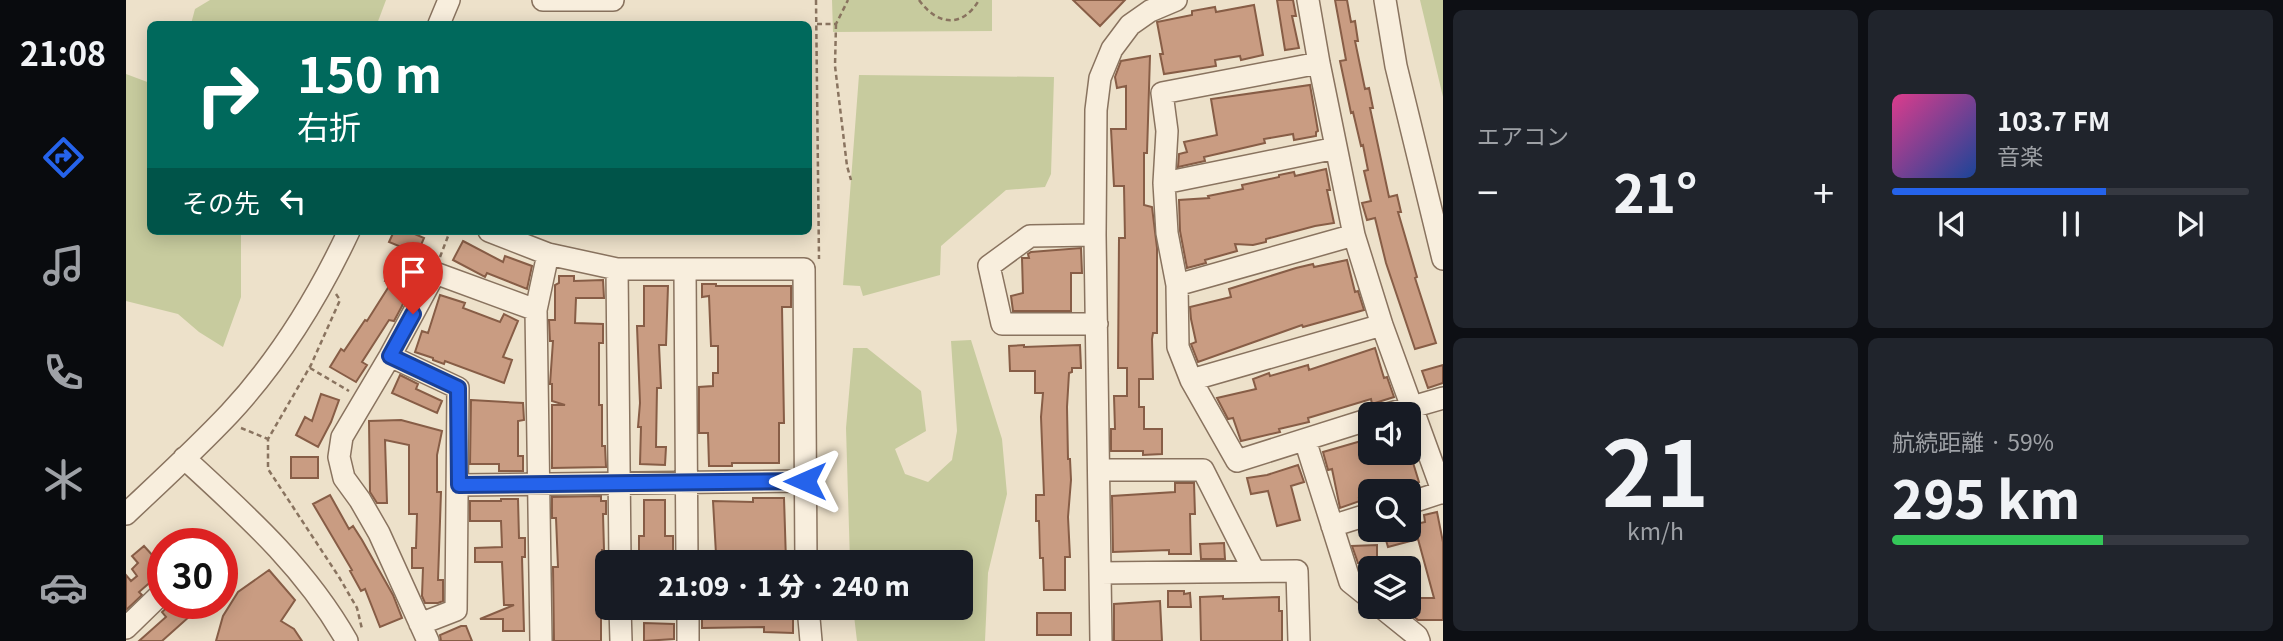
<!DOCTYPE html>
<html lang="ja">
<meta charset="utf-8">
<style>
:root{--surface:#171b24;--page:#20242c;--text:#f1f3f6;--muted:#9ea1a6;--line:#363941;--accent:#2563eb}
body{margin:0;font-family:Georgia,"Noto Sans JP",serif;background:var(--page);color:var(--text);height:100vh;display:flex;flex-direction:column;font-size:26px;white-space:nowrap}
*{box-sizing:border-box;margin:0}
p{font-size:23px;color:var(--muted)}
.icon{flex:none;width:38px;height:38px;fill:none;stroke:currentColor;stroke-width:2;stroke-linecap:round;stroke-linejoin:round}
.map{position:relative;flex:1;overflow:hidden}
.panel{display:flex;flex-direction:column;gap:10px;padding:10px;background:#0d0f14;width:840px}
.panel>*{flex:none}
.guide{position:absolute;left:21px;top:21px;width:665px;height:214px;border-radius:10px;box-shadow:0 4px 18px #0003;background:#00695c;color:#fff;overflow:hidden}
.buttons{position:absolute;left:1232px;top:402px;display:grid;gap:14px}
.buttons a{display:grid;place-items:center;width:63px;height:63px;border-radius:10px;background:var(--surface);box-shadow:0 4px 18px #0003;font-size:35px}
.speed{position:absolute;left:21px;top:528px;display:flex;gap:14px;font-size:35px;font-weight:700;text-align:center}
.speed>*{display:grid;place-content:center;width:91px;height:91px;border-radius:50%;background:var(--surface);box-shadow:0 4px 18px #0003;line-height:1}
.speed .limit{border:10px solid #d22;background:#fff;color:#111}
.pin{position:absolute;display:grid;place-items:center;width:60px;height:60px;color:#fff;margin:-72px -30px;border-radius:50% 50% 50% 0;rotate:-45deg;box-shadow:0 0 7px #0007}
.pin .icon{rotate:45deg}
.me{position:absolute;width:77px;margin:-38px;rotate:270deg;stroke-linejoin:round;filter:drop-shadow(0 0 5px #0008)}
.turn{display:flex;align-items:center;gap:24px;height:147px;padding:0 35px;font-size:32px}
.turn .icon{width:91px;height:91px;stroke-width:2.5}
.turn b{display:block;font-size:49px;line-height:60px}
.then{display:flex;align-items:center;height:66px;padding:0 35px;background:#0003;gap:14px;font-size:26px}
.big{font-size:52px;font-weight:800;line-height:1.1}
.panel .card{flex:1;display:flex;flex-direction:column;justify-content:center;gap:10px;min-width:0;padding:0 24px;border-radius:10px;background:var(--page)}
.panel .dial{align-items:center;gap:0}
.dial b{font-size:91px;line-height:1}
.song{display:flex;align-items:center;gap:21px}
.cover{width:84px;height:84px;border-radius:10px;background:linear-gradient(135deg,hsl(330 70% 55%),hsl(220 70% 35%))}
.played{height:7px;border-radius:4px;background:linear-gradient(90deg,var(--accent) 60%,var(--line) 60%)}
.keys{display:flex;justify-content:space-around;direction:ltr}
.heat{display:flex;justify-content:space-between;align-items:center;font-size:38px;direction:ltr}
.charge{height:10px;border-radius:5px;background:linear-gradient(90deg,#34c759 59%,var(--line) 0)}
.panel .tiles{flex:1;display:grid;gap:10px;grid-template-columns:repeat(2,1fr)}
.trip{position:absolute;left:469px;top:550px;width:378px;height:70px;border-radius:10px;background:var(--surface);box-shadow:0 4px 18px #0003;font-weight:800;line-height:70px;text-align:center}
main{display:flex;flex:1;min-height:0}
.tab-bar{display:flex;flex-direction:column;width:126px;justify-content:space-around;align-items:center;background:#090b0e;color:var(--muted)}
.tab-bar .icon{width:49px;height:49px}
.tab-bar .active{color:var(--accent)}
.tab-bar b{font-size:32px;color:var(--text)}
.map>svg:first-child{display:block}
.green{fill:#c7cb9e}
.building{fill:#c99c82;stroke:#875d46;stroke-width:2}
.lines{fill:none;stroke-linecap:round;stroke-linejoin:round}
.minor-casing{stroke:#89735f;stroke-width:24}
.path{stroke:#89735f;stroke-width:2.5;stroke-dasharray:5 3.5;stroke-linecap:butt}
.minor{stroke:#f8eedd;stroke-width:21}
.route-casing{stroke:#184099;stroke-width:18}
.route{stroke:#2563eb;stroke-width:12}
</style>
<main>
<nav class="tab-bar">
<b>21:08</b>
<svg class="icon active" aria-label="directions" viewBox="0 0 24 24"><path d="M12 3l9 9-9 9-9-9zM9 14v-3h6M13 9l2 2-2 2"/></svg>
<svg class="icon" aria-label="music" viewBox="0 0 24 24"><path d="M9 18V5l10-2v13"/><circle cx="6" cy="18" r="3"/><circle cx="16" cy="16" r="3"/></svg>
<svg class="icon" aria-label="phone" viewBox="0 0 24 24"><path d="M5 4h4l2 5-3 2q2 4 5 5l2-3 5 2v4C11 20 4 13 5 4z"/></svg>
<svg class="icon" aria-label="climate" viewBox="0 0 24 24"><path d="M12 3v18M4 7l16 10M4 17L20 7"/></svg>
<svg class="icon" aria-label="car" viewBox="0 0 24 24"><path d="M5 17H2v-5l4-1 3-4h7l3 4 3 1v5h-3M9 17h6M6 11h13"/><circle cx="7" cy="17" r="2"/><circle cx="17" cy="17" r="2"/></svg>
</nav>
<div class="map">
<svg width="1317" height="641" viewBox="0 0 1317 641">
<rect width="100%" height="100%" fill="#ede1ca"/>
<path class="green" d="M84,0H260L251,24H65L69,9Z
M706,0H866V31L707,32Z
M1294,0H1317V97Z
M0,74L24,83V231H115V297L97,347L73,332L52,314L0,301Z
M733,75L928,77L925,174L919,187L880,190L815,246L814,275L737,296L734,286L717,285Z
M845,340L876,439L881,494L862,573L859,641H731L727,607H835V562H724L720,428L727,348H741L795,391L800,431L769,449L779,474L802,482L826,460L831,431L825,341Z"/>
<path class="building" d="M947,0H999L974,26Z
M1151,0H1167L1170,16H1166L1173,48L1159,50Z
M1209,0H1221L1225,22L1229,21L1232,41H1229L1239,89L1243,88L1247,108H1244L1263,197L1271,195L1275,212H1272L1291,277L1289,278L1310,343L1289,349L1260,263L1249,218L1241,220L1236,203L1245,201L1238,171L1242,170L1237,145L1235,146L1227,112L1225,113L1214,61L1220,60Z
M1128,5L1137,55L1115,60L1114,56L1089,60L1090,66L1038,74L1034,54H1037L1031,22L1066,15V11L1089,7L1090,12Z
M1024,56L1021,153H1018V205L1026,207L1031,248V333H1027L1026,339L1027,379H1013V407H1018V429H1036V454L1017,455V451H985V429H989L988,396H1001V368H992L993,238H999L998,186H988L985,129H1000V86L991,88L989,77L995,61Z
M1184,85L1192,131L1190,132V136L1168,140L1167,134L1138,139L1139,143L1078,157L1079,161L1052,167L1053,154L1061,152L1058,142L1091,135L1085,99Z
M1200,169L1204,190H1201L1208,223L1189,226L1140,239V242L1127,245L1109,244L1111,251L1079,260L1080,263L1061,268L1054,231L1053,200L1083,198L1082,196L1117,189L1116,185L1153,177V175L1168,172L1169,176Z
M268,231H282L298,238L284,271L288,273L276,306L268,321L263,320L236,362L241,365L230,382L204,367L215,349L218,351L239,320L241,321L265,283L259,281L273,246L263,242Z
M337,241L377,262L379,256L406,266L401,289L361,273L359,277L327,260Z
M955,248L956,273H945V311H887L885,296L897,293L896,258H903L902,254L905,252Z
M1221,260L1229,292L1232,291L1238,310L1177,327L1176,325L1072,362L1065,344L1070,342L1065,319L1064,307L1105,297L1103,289L1170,268L1187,264L1188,267Z
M433,276H448V281L477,280L478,298H450L449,323L477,324V343H473V405H476V446H479L480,467L426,468V405H439L426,401V384H424L427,341H424L423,320H429V285L433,283Z
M576,284H590V286H665V307H656L658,423H653V463H606V466H583L582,433H573V387L587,386V373H592V346H585L583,296L576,297Z
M518,286H542L540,345H533L535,388H531L530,447H540L539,465L514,464L515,427H512L514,403L511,326H518Z
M314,295L339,303L337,308L374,322L378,314L392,321L377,357L386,360L378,383L319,361L318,364L307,360V358L289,352L296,331L302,333Z
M898,345V347L954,345L955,368H946V372L943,373L941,407L942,459H944L945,480L942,517L944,557H939V590H918L917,558H914L913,521H910V495H918L915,417L917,393H909V371H884L883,346Z
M1249,348L1258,378L1261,377L1268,397L1246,404L1245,399L1182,418L1183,422L1153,429L1154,432L1115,441L1107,418L1102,419L1091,398L1130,389L1127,379L1143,373L1144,376L1182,365L1183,370Z
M1317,365V383L1302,388L1296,371Z
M274,375L292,384L290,389L316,401L311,413L266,393Z
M195,394L213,400L205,422L192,447L170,435L179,417L186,421Z
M345,400L397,403L398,420L392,421V456H397V471H373V464H344Z
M275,420L316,431L311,455V492H315L312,580H317V601L312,603H299L296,596L297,568H286V548H290L291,514H283V445L259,440L261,503H251L244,492L243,421Z
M1242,439L1244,453H1284L1293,482L1272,489L1271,487L1244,492V494L1233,498L1234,501L1214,508L1206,469L1202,470L1197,452Z
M165,457H192V478H165Z
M1172,465L1178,482L1165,486L1174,520L1151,526L1142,491L1125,494L1121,478L1141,475Z
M1049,483H1068L1069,514H1064L1065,554H1043V550L987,552L986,496L1049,492Z
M204,495L223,529L227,526L236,540L267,595L276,618L254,627L239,589L235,591L224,571L226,570L187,504Z
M475,496V501H480V514H477L478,550H476L477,585H475V641H428L427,567H432L430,518H426V497Z
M627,498H658L660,561L629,562V554H590L587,501L627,502Z
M375,499H392L393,538H399V557H396L398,631H377V619H354L388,605H378L376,562H349V548L376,547L375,521H344V501H375Z
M518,500H539V536H547V560H513V536H518Z
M1311,512L1317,542V620H1292L1286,615V598H1308L1292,539L1262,547L1257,530H1292L1290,524L1299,522L1298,515Z
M1098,543L1099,559H1075L1074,544Z
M1251,545V563H1232L1226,546Z
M18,546L37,567V571L13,592L16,595L0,610V575L5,581L11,576L6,569L12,563L6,556Z
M143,570L169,600L155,621L168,629L176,641H90L97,616L112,592Z
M1042,591H1058V594L1064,593L1065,607H1042Z
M1097,596V599L1153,597V611H1156V641H1075L1074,597Z
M1034,601L1036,641H988V604Z
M45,604H53L64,616L36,641H13L40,617L36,612Z
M630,610L667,611V633L638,632V627L576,628V612Z
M911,613H945V635H911Z
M518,623L548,624V639L518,641Z
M335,626H340L346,641H315L314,635Z"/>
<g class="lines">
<defs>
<path id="minor" d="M417,0H487
M1182,0L1193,63L1228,235L1256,325L1317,493
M1259,0L1270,66L1317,259
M313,24L323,0
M1193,63L1036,93L1041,131L1038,183L1041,233L1051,285L1052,347L1065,380L1111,461L1244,419
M1038,183L1210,148
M363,231L422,254L491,269H678L680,562
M969,235L904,236L863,266L876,324H971
M491,269L494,562
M559,271L561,562
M1051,285L1228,235
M264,356L332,388L330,610L294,624
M1065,380L1256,325
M1258,415L1317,398
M1179,440L1224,582L1244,598
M58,458C120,515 179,567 221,641
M973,470H1077L1128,571
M333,485L679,481
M1283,503L1317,492
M0,514C35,481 71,448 104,413C154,359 192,297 223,231
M1206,526L1244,514
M974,573L1171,571L1173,641
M494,607L495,641
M562,607V641
M682,607L685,641
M1255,607L1291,636L1293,641
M0,628L37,592
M302,641L253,533L234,500L218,478L213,457L216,437L264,356L309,273L410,310
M415,641L410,310L422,254
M975,641L969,235L970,110L974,78L986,49L1004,25L1024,11L1050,0"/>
</defs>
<use href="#minor" class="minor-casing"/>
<path class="path" d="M690,0L693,259
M793,0C811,25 836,29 853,0
M691,24H710L722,0
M710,24L709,66L721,166L725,180
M314,257L324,231
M210,294L214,300L185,365L142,439V469L213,577L231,608L236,629
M184,368L223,391
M115,428L142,439"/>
<use href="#minor" class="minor"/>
</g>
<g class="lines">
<defs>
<path id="route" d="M287,314L264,356L332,388L333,485L679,481"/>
</defs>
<use href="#route" class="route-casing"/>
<use href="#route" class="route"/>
</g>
</svg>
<div class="buttons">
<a><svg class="icon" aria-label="sound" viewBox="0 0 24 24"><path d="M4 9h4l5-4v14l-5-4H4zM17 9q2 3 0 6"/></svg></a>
<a><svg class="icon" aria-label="search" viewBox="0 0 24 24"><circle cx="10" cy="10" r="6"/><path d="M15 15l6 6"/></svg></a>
<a><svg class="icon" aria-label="layers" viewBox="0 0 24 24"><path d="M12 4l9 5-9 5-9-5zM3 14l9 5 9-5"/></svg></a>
</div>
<div class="speed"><div class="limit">30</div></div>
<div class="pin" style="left:287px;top:314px;background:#d93025"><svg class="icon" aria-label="arrive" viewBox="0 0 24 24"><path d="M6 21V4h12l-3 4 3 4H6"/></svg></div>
<svg class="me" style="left:679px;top:481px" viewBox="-20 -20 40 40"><path d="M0-17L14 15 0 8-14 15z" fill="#2563eb" stroke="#fff" stroke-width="4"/></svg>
<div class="trip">21:09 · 1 分 · 240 m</div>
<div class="guide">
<div class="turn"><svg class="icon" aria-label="right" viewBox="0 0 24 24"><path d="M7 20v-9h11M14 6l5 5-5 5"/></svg><div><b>150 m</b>右折</div></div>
<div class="then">その先<svg class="icon" aria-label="left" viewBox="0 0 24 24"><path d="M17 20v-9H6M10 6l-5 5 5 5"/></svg></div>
</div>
</div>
<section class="panel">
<div class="tiles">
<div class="card"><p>エアコン</p>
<div class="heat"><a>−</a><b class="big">21°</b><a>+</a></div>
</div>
<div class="card">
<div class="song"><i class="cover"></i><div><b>103.7 FM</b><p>音楽</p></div></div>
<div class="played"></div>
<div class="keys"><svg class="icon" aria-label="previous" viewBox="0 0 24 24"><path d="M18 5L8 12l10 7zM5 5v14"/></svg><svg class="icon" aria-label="pause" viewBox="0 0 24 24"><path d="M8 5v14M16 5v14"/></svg><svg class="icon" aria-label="next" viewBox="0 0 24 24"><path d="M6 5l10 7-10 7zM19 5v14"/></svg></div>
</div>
<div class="card dial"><b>21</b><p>km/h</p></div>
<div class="card"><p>航続距離 · 59%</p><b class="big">295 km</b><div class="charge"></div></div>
</div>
</section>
</main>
